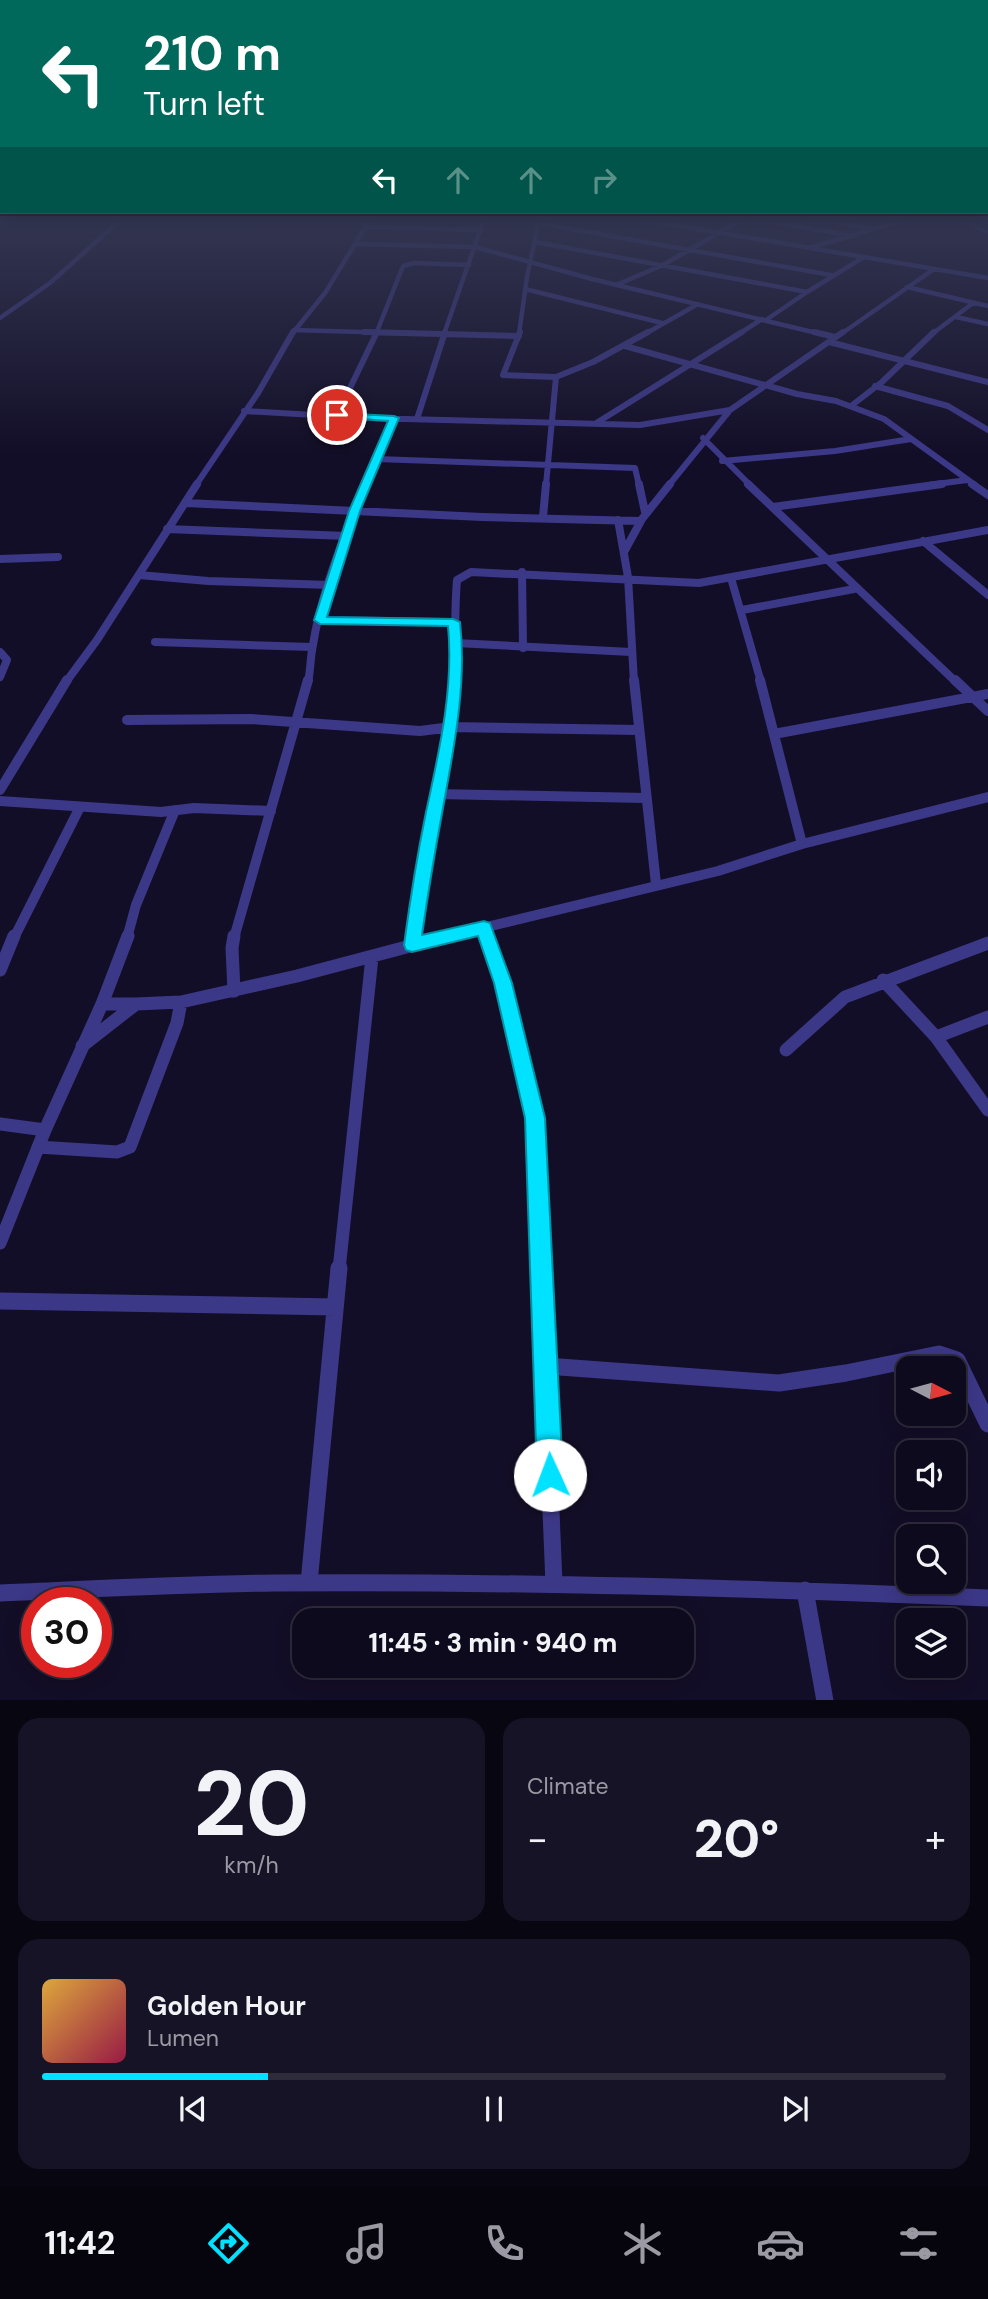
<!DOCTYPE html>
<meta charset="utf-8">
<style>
:root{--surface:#0e0a1d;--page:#171326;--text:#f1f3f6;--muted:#9b9aa4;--line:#2e2b3b;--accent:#00e2ff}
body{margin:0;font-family:"DM Sans",sans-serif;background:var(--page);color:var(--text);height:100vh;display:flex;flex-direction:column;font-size:26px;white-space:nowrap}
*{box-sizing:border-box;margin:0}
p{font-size:23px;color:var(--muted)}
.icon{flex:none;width:38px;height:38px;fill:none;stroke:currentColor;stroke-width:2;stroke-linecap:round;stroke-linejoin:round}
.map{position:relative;height:1700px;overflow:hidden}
.panel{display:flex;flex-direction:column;gap:18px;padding:18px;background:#080610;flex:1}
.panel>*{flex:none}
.top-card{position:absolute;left:0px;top:0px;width:989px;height:214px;box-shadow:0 4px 18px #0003,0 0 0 2px var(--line);background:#00695c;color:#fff;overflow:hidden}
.needle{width:46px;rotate:96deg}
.tools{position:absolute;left:896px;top:1356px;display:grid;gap:14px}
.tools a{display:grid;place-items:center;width:70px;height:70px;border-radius:14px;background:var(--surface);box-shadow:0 4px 18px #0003,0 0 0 2px var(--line);font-size:35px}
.speed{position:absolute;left:21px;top:1587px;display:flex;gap:14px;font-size:35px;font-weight:700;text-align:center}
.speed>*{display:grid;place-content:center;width:91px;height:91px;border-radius:50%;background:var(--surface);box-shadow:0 4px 18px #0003,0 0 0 2px var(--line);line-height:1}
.speed .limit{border:10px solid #d22;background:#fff;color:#111}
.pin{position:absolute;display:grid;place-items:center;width:60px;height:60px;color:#fff;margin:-30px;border:4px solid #fff;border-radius:50%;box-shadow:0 2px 7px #0007}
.me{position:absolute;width:77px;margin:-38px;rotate:358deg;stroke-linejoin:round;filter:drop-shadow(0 0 5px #0008)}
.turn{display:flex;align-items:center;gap:24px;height:147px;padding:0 28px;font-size:32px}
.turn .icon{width:91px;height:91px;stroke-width:2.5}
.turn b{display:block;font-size:49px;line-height:60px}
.lanes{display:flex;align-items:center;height:66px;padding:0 28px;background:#0003;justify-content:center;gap:35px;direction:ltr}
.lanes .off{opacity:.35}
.big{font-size:52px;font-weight:800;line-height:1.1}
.panel .widget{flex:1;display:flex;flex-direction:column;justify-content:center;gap:10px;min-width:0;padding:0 24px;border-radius:21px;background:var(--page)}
.panel .dial{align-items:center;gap:0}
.dial b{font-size:91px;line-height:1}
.song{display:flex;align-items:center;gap:21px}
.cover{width:84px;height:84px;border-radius:10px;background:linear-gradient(135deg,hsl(40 70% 55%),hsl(340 70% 35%))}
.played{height:7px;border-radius:4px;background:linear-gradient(90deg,var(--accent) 25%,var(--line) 25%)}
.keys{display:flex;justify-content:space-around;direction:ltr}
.heat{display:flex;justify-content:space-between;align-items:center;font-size:38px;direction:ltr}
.panel .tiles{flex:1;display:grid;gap:18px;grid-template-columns:1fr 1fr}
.widget:last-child{grid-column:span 2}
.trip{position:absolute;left:292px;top:1608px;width:402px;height:70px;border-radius:21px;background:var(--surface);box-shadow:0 4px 18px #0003,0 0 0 2px var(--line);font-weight:800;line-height:70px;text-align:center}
.menu{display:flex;height:112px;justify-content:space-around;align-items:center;background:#06040c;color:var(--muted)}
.menu .icon{width:49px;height:49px}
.menu .selected{color:var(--accent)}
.menu b{font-size:32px;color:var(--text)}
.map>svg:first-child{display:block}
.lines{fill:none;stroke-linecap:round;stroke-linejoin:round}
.minor-far5{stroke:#3c3888;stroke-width:4.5}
.minor-far4{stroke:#3c3888;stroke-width:6}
.minor-far3{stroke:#3c3888;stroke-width:8}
.minor-far2{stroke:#3c3888;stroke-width:10}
.minor-far1{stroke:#3c3888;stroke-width:13}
.minor{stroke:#3c3888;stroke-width:17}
.tertiary{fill:#3c3888;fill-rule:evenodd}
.route{fill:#00e2ff;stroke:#0093a6;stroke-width:2}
</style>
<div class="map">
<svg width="988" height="1701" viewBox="0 0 988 1701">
<rect width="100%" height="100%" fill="#130e27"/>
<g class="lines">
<path class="minor-far5" d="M621,216L988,278
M794,216L870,228
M746,217L789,225L793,222
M537,223L831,275
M789,225L847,235
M365,227L481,230
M535,242L807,292L766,320
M355,244L475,247L592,279L821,334
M813,247L917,216
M616,285L663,265L746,217L740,216
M907,287L988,306
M525,289L662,323
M807,292L864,257
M956,317L988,324
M0,318L50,283L125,216
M294,330L430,334
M292,334L325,293L372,216
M376,334L403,266L414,263L469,265
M444,334L485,216
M519,334L527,277L540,216
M645,334L698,304
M739,334L762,319
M841,334L934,269
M932,334L973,303"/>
<path class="minor-far4" d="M364,332L519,336
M520,332L503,375L556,377L546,485
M814,332L835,337
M829,342L988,382
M625,346L797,394L836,401L884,419L975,485
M556,377L593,362L648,332
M875,386L948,406L988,430
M851,406L882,382L934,332
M244,411L367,418L640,425L730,410
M337,415L377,332
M417,419L445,332
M598,422L742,332
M703,438L750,485
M377,459L635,468L639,485
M722,461L835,451L911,439
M196,485L258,393L293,332
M365,485L394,418
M669,485L730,410L843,332
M929,485L967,480"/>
<path class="minor-far3" d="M639,484L645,512
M748,484L956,682
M972,484L988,495
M186,503L482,517L639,521
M773,507L942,484
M543,517L546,484
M618,520L628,577L634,682
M167,529L347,536
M923,541L988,595
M624,552L642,519L670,484
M0,559L58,557
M522,572L523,648
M139,575L208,581L330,585
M731,578L761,682
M742,610L854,589
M320,620L453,622
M155,642L312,647
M456,643L631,652
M0,652L7,660L0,677
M66,682L97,640L197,484
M308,682C311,668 310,658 313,645C321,592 345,532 366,484
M454,682C456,648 454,614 457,580L471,572L699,583L988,530"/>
<path class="minor-far2" d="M634,680L656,884
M760,680L802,844
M955,680L988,711
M127,720L251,719L420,731L451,727L639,730
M774,734L988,694
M0,790L67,680
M437,794L646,798
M0,801L161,812L194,808L271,811
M484,928L487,938
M14,938L80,807
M127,938L136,905L175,810
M234,938L308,680
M413,938C425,852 449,767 454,680
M441,938L718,871L802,844L988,797"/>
<path class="minor-far1" d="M487,936L503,983L535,1118L541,1270
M412,945L413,936
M0,970L14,936
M883,980L936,1037L988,1110
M234,991L232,948L234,936
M102,1004H136
M936,1037L988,1017
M82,1046L136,1004L181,1002L297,976L448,936
M786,1050L845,997L988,943
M0,1124L45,1130
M38,1147L117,1152L130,1147L177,1023L181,1002
M0,1243L45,1130L102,1004L128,936
M339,1270L372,957"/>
<path class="minor" d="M541,1268L554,1584
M0,1301L335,1307
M546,1366L779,1383L846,1373L939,1354L957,1360L988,1424
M309,1583L339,1268
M805,1590L825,1701
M0,1593C92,1589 183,1584 275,1583C513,1581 750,1588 988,1598"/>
<path class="tertiary" d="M949,216H955L988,231V234Z"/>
</g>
<linearGradient id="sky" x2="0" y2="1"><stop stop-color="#0a0815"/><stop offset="0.48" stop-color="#333652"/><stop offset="1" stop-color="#333652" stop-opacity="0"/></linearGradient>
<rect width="988" height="454" fill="url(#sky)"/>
<path class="route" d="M337,413L394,416L399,418L360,511L327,617L453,619L460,622C467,684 454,747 443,808C435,851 428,893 422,935L484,921L490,923L512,983L545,1118L563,1475L559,1484L550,1488L541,1484L537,1475L525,1118L494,983L478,936L412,952L406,950L404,945C410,900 417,856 426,812C439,752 454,688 448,626L320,624L314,620L349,511L388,421L333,417V414Z"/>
</svg>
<div class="tools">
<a><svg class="needle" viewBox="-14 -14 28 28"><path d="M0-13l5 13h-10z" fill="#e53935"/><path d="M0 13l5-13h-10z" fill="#9b9aa4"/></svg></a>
<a><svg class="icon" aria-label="sound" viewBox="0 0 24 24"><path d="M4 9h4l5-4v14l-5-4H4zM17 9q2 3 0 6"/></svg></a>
<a><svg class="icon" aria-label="search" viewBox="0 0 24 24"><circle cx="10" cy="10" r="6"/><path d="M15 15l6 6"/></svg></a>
<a><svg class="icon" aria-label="layers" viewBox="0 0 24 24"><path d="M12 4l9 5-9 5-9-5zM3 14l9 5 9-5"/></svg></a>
</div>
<div class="speed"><div class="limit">30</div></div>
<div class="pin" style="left:337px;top:415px;background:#d93025"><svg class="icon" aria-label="arrive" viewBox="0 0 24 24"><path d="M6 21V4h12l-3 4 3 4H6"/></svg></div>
<svg class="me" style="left:550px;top:1475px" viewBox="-20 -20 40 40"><circle r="19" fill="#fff"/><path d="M0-13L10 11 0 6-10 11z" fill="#00e2ff"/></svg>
<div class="trip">11:45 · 3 min · 940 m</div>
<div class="top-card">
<div class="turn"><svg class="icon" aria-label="left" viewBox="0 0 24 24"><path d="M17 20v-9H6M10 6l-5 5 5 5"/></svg><div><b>210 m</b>Turn left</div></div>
<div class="lanes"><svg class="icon" aria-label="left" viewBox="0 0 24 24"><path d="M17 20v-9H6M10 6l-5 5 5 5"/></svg><svg class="icon off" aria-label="ahead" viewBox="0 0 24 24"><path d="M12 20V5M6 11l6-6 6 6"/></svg><svg class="icon off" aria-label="ahead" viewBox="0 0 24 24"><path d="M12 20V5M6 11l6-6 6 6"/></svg><svg class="icon off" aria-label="right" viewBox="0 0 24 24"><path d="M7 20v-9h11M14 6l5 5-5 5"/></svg></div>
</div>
</div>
<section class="panel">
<div class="tiles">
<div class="widget dial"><b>20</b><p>km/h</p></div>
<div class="widget"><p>Climate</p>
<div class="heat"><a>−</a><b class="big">20°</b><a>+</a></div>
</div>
<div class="widget">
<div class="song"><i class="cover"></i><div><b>Golden Hour</b><p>Lumen</p></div></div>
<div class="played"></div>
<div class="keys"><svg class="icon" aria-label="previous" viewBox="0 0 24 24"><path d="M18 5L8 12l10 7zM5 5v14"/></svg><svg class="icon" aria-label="pause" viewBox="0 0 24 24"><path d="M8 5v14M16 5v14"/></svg><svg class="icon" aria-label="next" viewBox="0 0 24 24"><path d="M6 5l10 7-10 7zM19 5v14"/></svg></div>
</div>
</div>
</section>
<nav class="menu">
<b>11:42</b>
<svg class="icon selected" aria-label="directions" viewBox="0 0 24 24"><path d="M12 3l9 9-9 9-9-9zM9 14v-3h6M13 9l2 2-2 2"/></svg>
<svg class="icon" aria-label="music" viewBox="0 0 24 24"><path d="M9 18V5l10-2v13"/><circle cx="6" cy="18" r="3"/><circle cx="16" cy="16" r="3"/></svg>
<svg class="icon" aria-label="phone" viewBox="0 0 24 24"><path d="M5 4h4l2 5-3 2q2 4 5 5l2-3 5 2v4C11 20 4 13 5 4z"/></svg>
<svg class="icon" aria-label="climate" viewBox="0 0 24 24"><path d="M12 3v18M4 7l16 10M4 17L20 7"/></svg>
<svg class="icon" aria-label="car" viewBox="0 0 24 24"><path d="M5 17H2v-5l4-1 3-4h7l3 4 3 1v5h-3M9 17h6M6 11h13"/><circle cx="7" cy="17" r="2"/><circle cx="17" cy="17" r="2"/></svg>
<svg class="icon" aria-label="filters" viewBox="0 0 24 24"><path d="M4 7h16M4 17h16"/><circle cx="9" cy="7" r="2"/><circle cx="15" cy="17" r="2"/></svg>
</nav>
